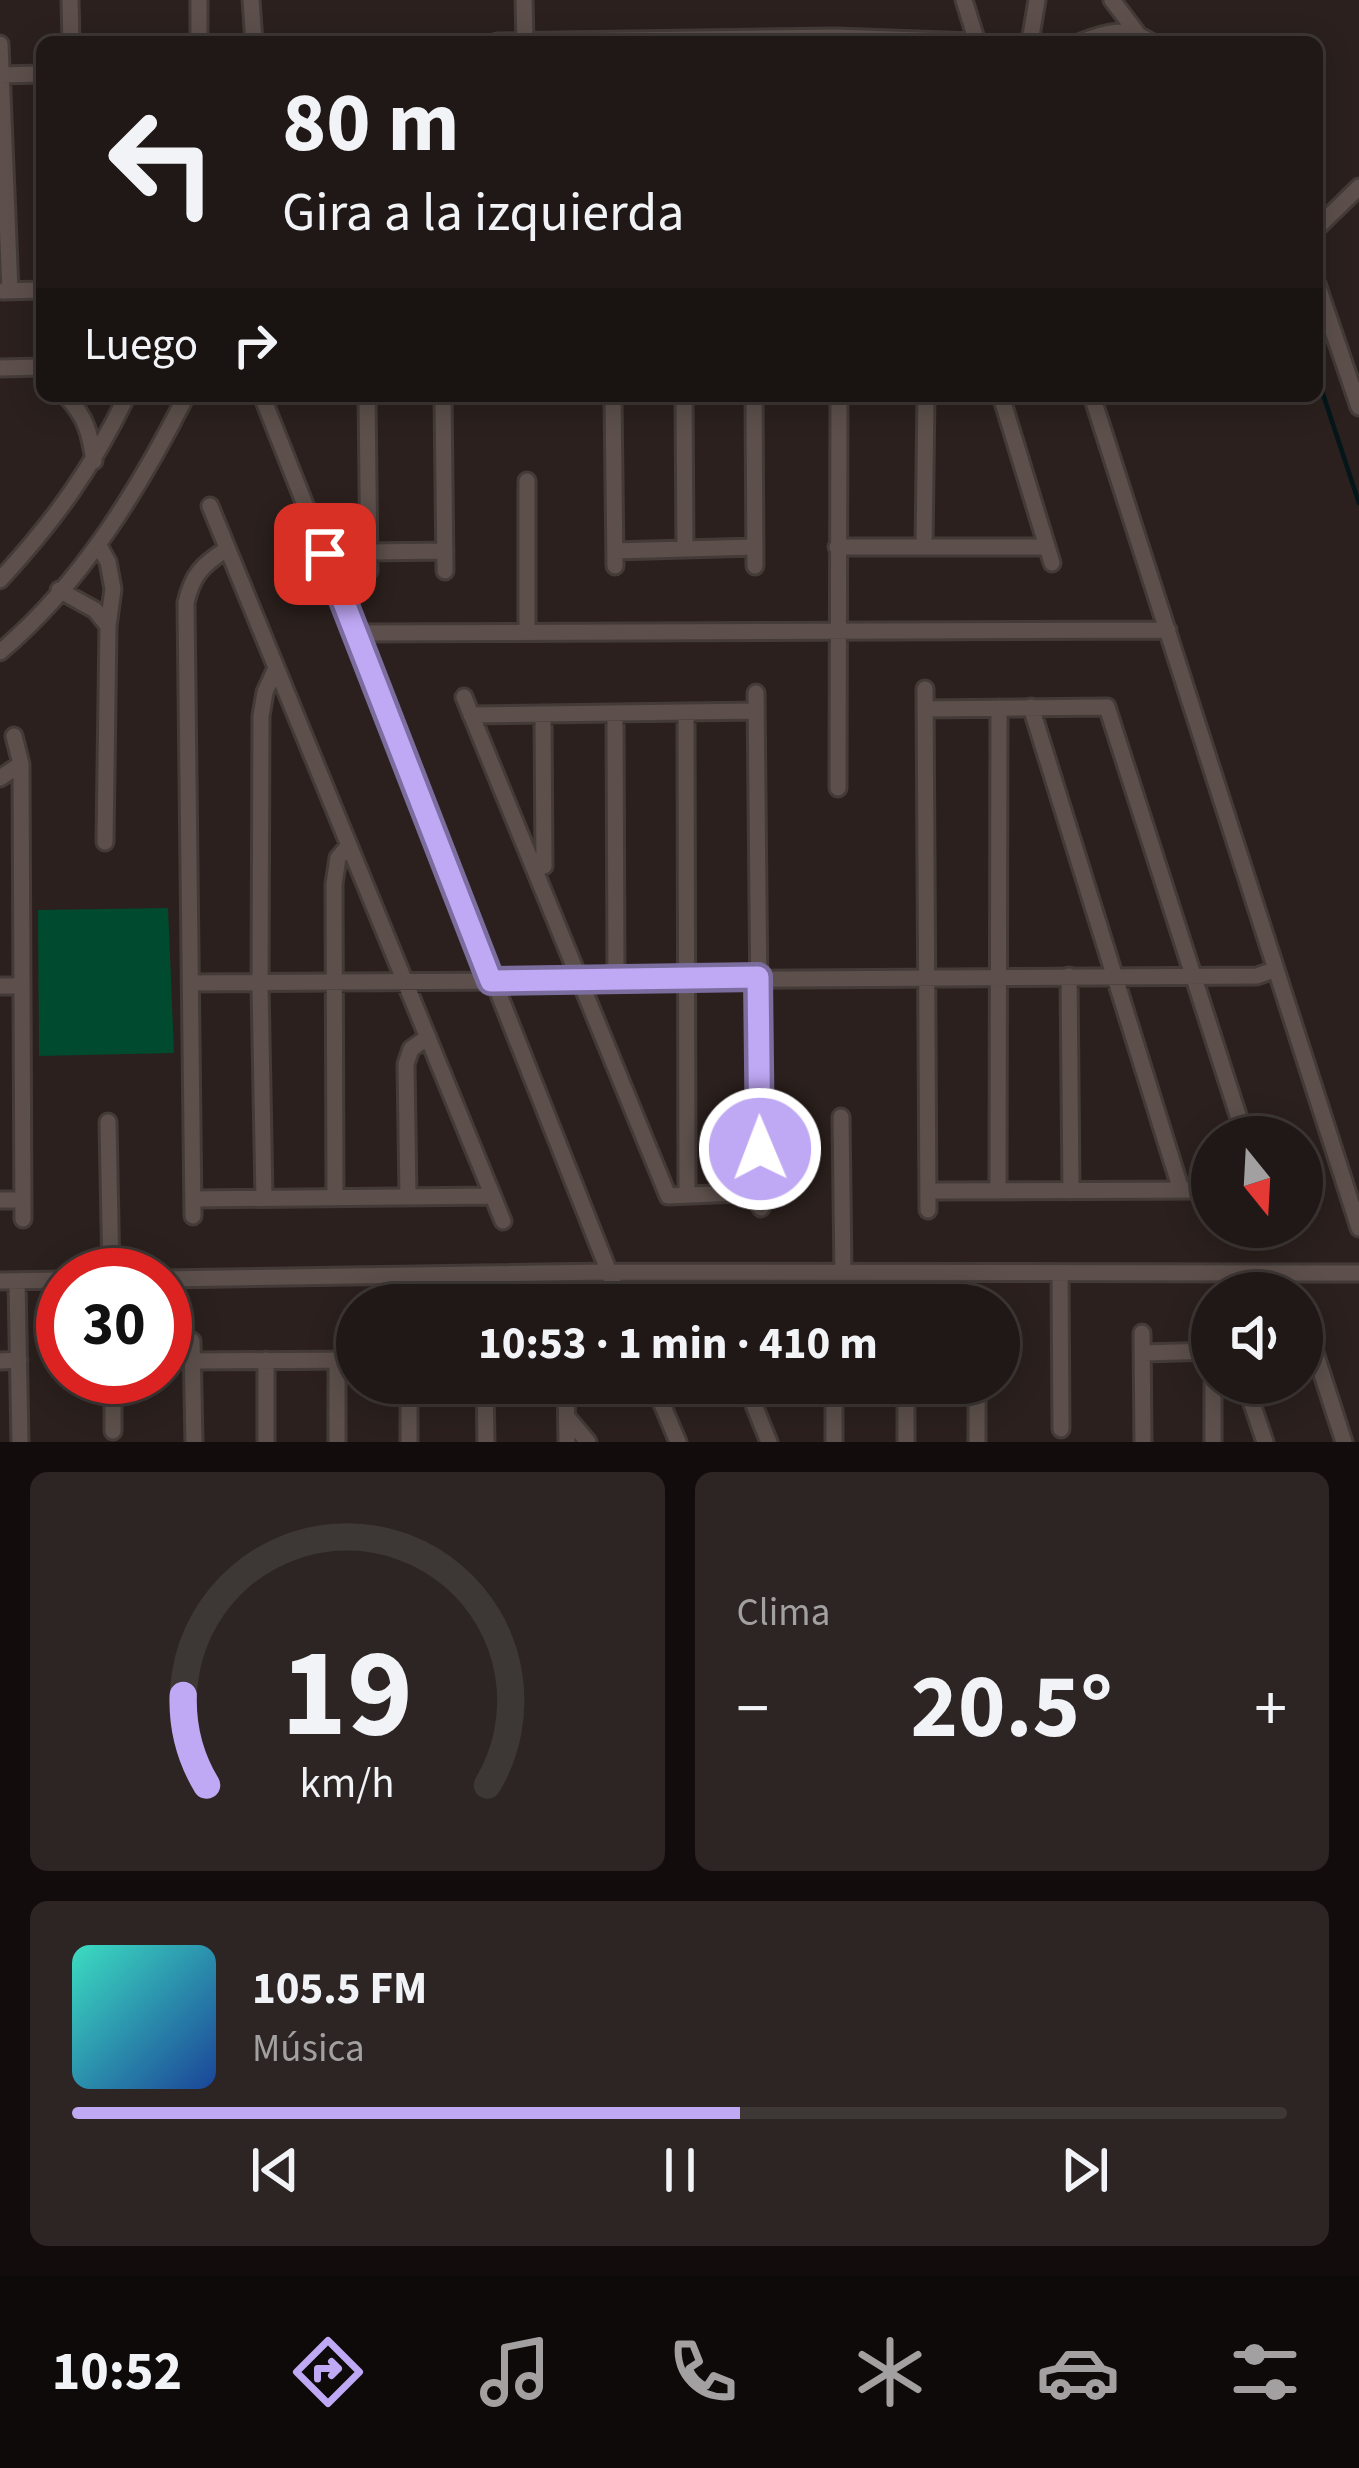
<!DOCTYPE html>
<html lang="es">
<meta charset="utf-8">
<style>
:root{--surface:#201816;--page:#2d2523;--text:#f1f3f6;--muted:#a2a0a1;--line:#3d3735;--accent:#bfa8f4}
body{margin:0;font-family:"Source Sans 3",sans-serif;background:var(--page);color:var(--text);height:100vh;display:flex;flex-direction:column;font-size:45px;white-space:nowrap}
*{box-sizing:border-box;margin:0}
p{font-size:39px;color:var(--muted)}
.icon{flex:none;width:66px;height:66px;fill:none;stroke:currentColor;stroke-width:2;stroke-linecap:round;stroke-linejoin:round}
.map{position:relative;height:1442px;overflow:hidden}
.side{display:flex;flex-direction:column;gap:30px;padding:30px;background:#120d0c;flex:1}
.side>*{flex:none}
.hud{position:absolute;left:36px;top:36px;width:1287px;height:366px;border-radius:18px;box-shadow:0 6px 30px #0003,0 0 0 3px var(--line);background:#201816;color:var(--text);overflow:hidden}
.needle{width:78px;rotate:162deg}
.tools{position:absolute;left:1191px;top:1116px;display:grid;gap:24px}
.tools a{display:grid;place-items:center;width:132px;height:132px;border-radius:50%;background:var(--surface);box-shadow:0 6px 30px #0003,0 0 0 3px var(--line);font-size:60px}
.speed{position:absolute;left:36px;top:1248px;display:flex;gap:24px;font-size:60px;font-weight:700;text-align:center}
.speed>*{display:grid;place-content:center;width:156px;height:156px;border-radius:50%;background:var(--surface);box-shadow:0 6px 30px #0003,0 0 0 3px var(--line);line-height:1}
.speed .limit{border:18px solid #d22;background:#fff;color:#111}
.pin{position:absolute;display:grid;place-items:center;width:102px;height:102px;color:#fff;margin:-51px;border-radius:24px;box-shadow:0 6px 18px #0006}
.me{position:absolute;width:132px;margin:-66px;rotate:359deg;stroke-linejoin:round;filter:drop-shadow(0 0 9px #0008)}
.turn{display:flex;align-items:center;gap:42px;height:252px;padding:0 48px;font-size:54px}
.turn .icon{width:156px;height:156px;stroke-width:2.5}
.turn b{display:block;font-size:84px;line-height:102px}
.then{display:flex;align-items:center;height:114px;padding:0 48px;background:#0003;gap:24px;font-size:45px}
.big{font-size:90px;font-weight:700;line-height:1.1}
.side .widget{flex:1;display:flex;flex-direction:column;justify-content:center;gap:18px;min-width:0;padding:0 42px;border-radius:18px;background:var(--page)}
.side .dial{align-items:center;gap:0}
.dial svg{height:312px;overflow:visible;fill:none;stroke:var(--line);stroke-width:7;stroke-linecap:round;text-anchor:middle}
.dial text{fill:var(--text);stroke:none}
.song{display:flex;align-items:center;gap:36px}
.cover{width:144px;height:144px;border-radius:18px;background:linear-gradient(135deg,hsl(170 70% 55%),hsl(220 70% 35%))}
.played{height:12px;border-radius:6px;background:linear-gradient(90deg,var(--accent) 55%,var(--line) 55%)}
.keys{display:flex;justify-content:space-around;direction:ltr}
.heat{display:flex;justify-content:space-between;align-items:center;font-size:66px;direction:ltr}
.side .tiles{flex:1;display:grid;gap:30px;grid-template-columns:1fr 1fr}
.widget:last-child{grid-column:span 2}
.trip{position:absolute;left:336px;top:1284px;width:684px;height:120px;border-radius:60px;background:var(--surface);box-shadow:0 6px 30px #0003,0 0 0 3px var(--line);font-weight:700;line-height:120px;text-align:center}
.menu{display:flex;height:192px;justify-content:space-around;align-items:center;background:#0d0a09;color:var(--muted)}
.menu .icon{width:84px;height:84px}
.menu .current{color:var(--accent)}
.menu b{font-size:54px;color:var(--text)}
.map>svg:first-child{display:block}
.green{fill:#004a2f}
.lines{fill:none;stroke-linecap:round;stroke-linejoin:round}
.stream{stroke:#041619;stroke-width:4.5}
.minor-casing{stroke:#443b38;stroke-width:21}
.minor{stroke:#5d504c;stroke-width:15}
.route-casing{stroke:#7c6d9f;stroke-width:30}
.route{stroke:#bfa8f4;stroke-width:21}
</style>
<div class="map">
<svg width="1359" height="1442" viewBox="0 0 1359 1442">
<rect width="100%" height="100%" fill="#2b201d"/>
<path class="green" d="M168,908L174,1053L39,1056L38,910Z"/>
<g class="lines">
<path class="stream" d="M1203,41V42
M1317,376L1359,503"/>
<defs>
<path id="minor" d="M70,0L71,42
M199,0V42
M251,0L254,42
M524,0L525,42
M964,0L977,42
M1112,0L1137,33
M497,42L836,37L974,42
M1030,42L1037,0
M1081,42C1107,32 1127,26 1151,42
M0,44L10,291
M0,75L42,74
M1317,228L1359,187
M1317,284L1359,407
M3,291L42,290
M0,368L42,367
M66,396C86,417 90,433 94,461
M262,396L622,1305
M367,396L369,571
M443,396L445,571
M613,396L615,566
M684,396L685,549
M754,396L755,566
M1001,396L1052,563
M1092,396L1359,1228
M210,506L503,1221
M98,544L108,562L113,589L108,626L105,842
M837,547H1047
M924,547L926,396
M615,551L755,547
M369,552L445,551
M0,580C55,520 91,470 127,396
M59,590L95,610L108,626
M527,632V481
M356,633L1168,630
M0,652C81,584 139,489 186,396
M925,689L928,1210
M756,693L761,1208
M464,697L668,1196L760,1192
M1031,707L1181,1190
M925,709L1107,707L1245,1137
M686,712L687,1195
M615,713L616,978
M471,715L756,711
M14,736L21,764L23,1219
M0,778L21,764
M838,788L839,396
M535,869L544,866L543,714
M1069,976L1071,1191
M191,983L1257,976L1276,969
M0,986H22
M841,1117L843,1272
M108,1122L111,1275
M928,1191L1212,1190
M998,1191L999,708
M408,1197L406,1064L411,1049L428,1037
M264,1198L260,984L261,716L265,692L276,668
M335,1198L334,884L338,858L349,845
M193,1199L493,1196
M0,1200H23
M193,1216L186,603C192,575 203,564 227,549
M1060,1273L1061,1429
M485,1274V1305
M165,1279L608,1272L1359,1273
M0,1281L63,1280
M17,1281L20,1442
M485,1285L506,1305
M1142,1333L1143,1442
M1309,1334L1344,1442
M192,1341L194,1442
M1143,1353L1212,1351
M266,1360V1442
M337,1360V1442
M0,1361L19,1360
M193,1361L357,1360
M113,1377V1431
M409,1383V1442
M485,1383L486,1442
M566,1383L567,1442
M653,1383L678,1442
M745,1383L769,1442
M834,1383V1442
M906,1383V1442
M977,1383V1442
M1213,1383V1442
M1245,1383L1265,1442
M567,1417L588,1442"/>
</defs>
<use href="#minor" class="minor-casing"/>
<use href="#minor" class="minor"/>
</g>
<g class="lines">
<defs>
<path id="route" d="M325,554L491,981L758,977L760,1149"/>
</defs>
<use href="#route" class="route-casing"/>
<use href="#route" class="route"/>
</g>
</svg>
<div class="tools">
<a><svg class="needle" viewBox="-14 -14 28 28"><path d="M0-13l5 13h-10z" fill="#e53935"/><path d="M0 13l5-13h-10z" fill="#a2a0a1"/></svg></a>
<a><svg class="icon" aria-label="sound" viewBox="0 0 24 24"><path d="M4 9h4l5-4v14l-5-4H4zM17 9q2 3 0 6"/></svg></a>
</div>
<div class="speed"><div class="limit">30</div></div>
<div class="pin" style="left:325px;top:554px;background:#d93025"><svg class="icon" aria-label="arrive" viewBox="0 0 24 24"><path d="M6 21V4h12l-3 4 3 4H6"/></svg></div>
<svg class="me" style="left:760px;top:1149px" viewBox="-20 -20 40 40"><circle r="17" fill="#bfa8f4" stroke="#fff" stroke-width="3"/><path d="M0-11L8 9 0 5-8 9z" fill="#fff"/></svg>
<div class="trip">10:53 · 1 min · 410 m</div>
<div class="hud">
<div class="turn"><svg class="icon" aria-label="left" viewBox="0 0 24 24"><path d="M17 20v-9H6M10 6l-5 5 5 5"/></svg><div><b>80 m</b>Gira a la izquierda</div></div>
<div class="then">Luego<svg class="icon" aria-label="right" viewBox="0 0 24 24"><path d="M7 20v-9h11M14 6l5 5-5 5"/></svg></div>
</div>
</div>
<section class="side">
<div class="tiles">
<div class="widget dial"><svg viewBox="0 0 100 80">
<path d="M14 69A42 42 0 1 1 86 69"/>
<path d="M14 69A42 42 0 0 1 8 46" stroke="#bfa8f4"/>
<text x="50" y="56" font-size="32" font-weight="700">19</text>
<text x="50" y="72" font-size="11">km/h</text>
</svg></div>
<div class="widget"><p>Clima</p>
<div class="heat"><a>−</a><b class="big">20.5°</b><a>+</a></div>
</div>
<div class="widget">
<div class="song"><i class="cover"></i><div><b>105.5 FM</b><p>Música</p></div></div>
<div class="played"></div>
<div class="keys"><svg class="icon" aria-label="previous" viewBox="0 0 24 24"><path d="M18 5L8 12l10 7zM5 5v14"/></svg><svg class="icon" aria-label="pause" viewBox="0 0 24 24"><path d="M8 5v14M16 5v14"/></svg><svg class="icon" aria-label="next" viewBox="0 0 24 24"><path d="M6 5l10 7-10 7zM19 5v14"/></svg></div>
</div>
</div>
</section>
<nav class="menu">
<b>10:52</b>
<svg class="icon current" aria-label="directions" viewBox="0 0 24 24"><path d="M12 3l9 9-9 9-9-9zM9 14v-3h6M13 9l2 2-2 2"/></svg>
<svg class="icon" aria-label="music" viewBox="0 0 24 24"><path d="M9 18V5l10-2v13"/><circle cx="6" cy="18" r="3"/><circle cx="16" cy="16" r="3"/></svg>
<svg class="icon" aria-label="phone" viewBox="0 0 24 24"><path d="M5 4h4l2 5-3 2q2 4 5 5l2-3 5 2v4C11 20 4 13 5 4z"/></svg>
<svg class="icon" aria-label="climate" viewBox="0 0 24 24"><path d="M12 3v18M4 7l16 10M4 17L20 7"/></svg>
<svg class="icon" aria-label="car" viewBox="0 0 24 24"><path d="M5 17H2v-5l4-1 3-4h7l3 4 3 1v5h-3M9 17h6M6 11h13"/><circle cx="7" cy="17" r="2"/><circle cx="17" cy="17" r="2"/></svg>
<svg class="icon" aria-label="filters" viewBox="0 0 24 24"><path d="M4 7h16M4 17h16"/><circle cx="9" cy="7" r="2"/><circle cx="15" cy="17" r="2"/></svg>
</nav>
